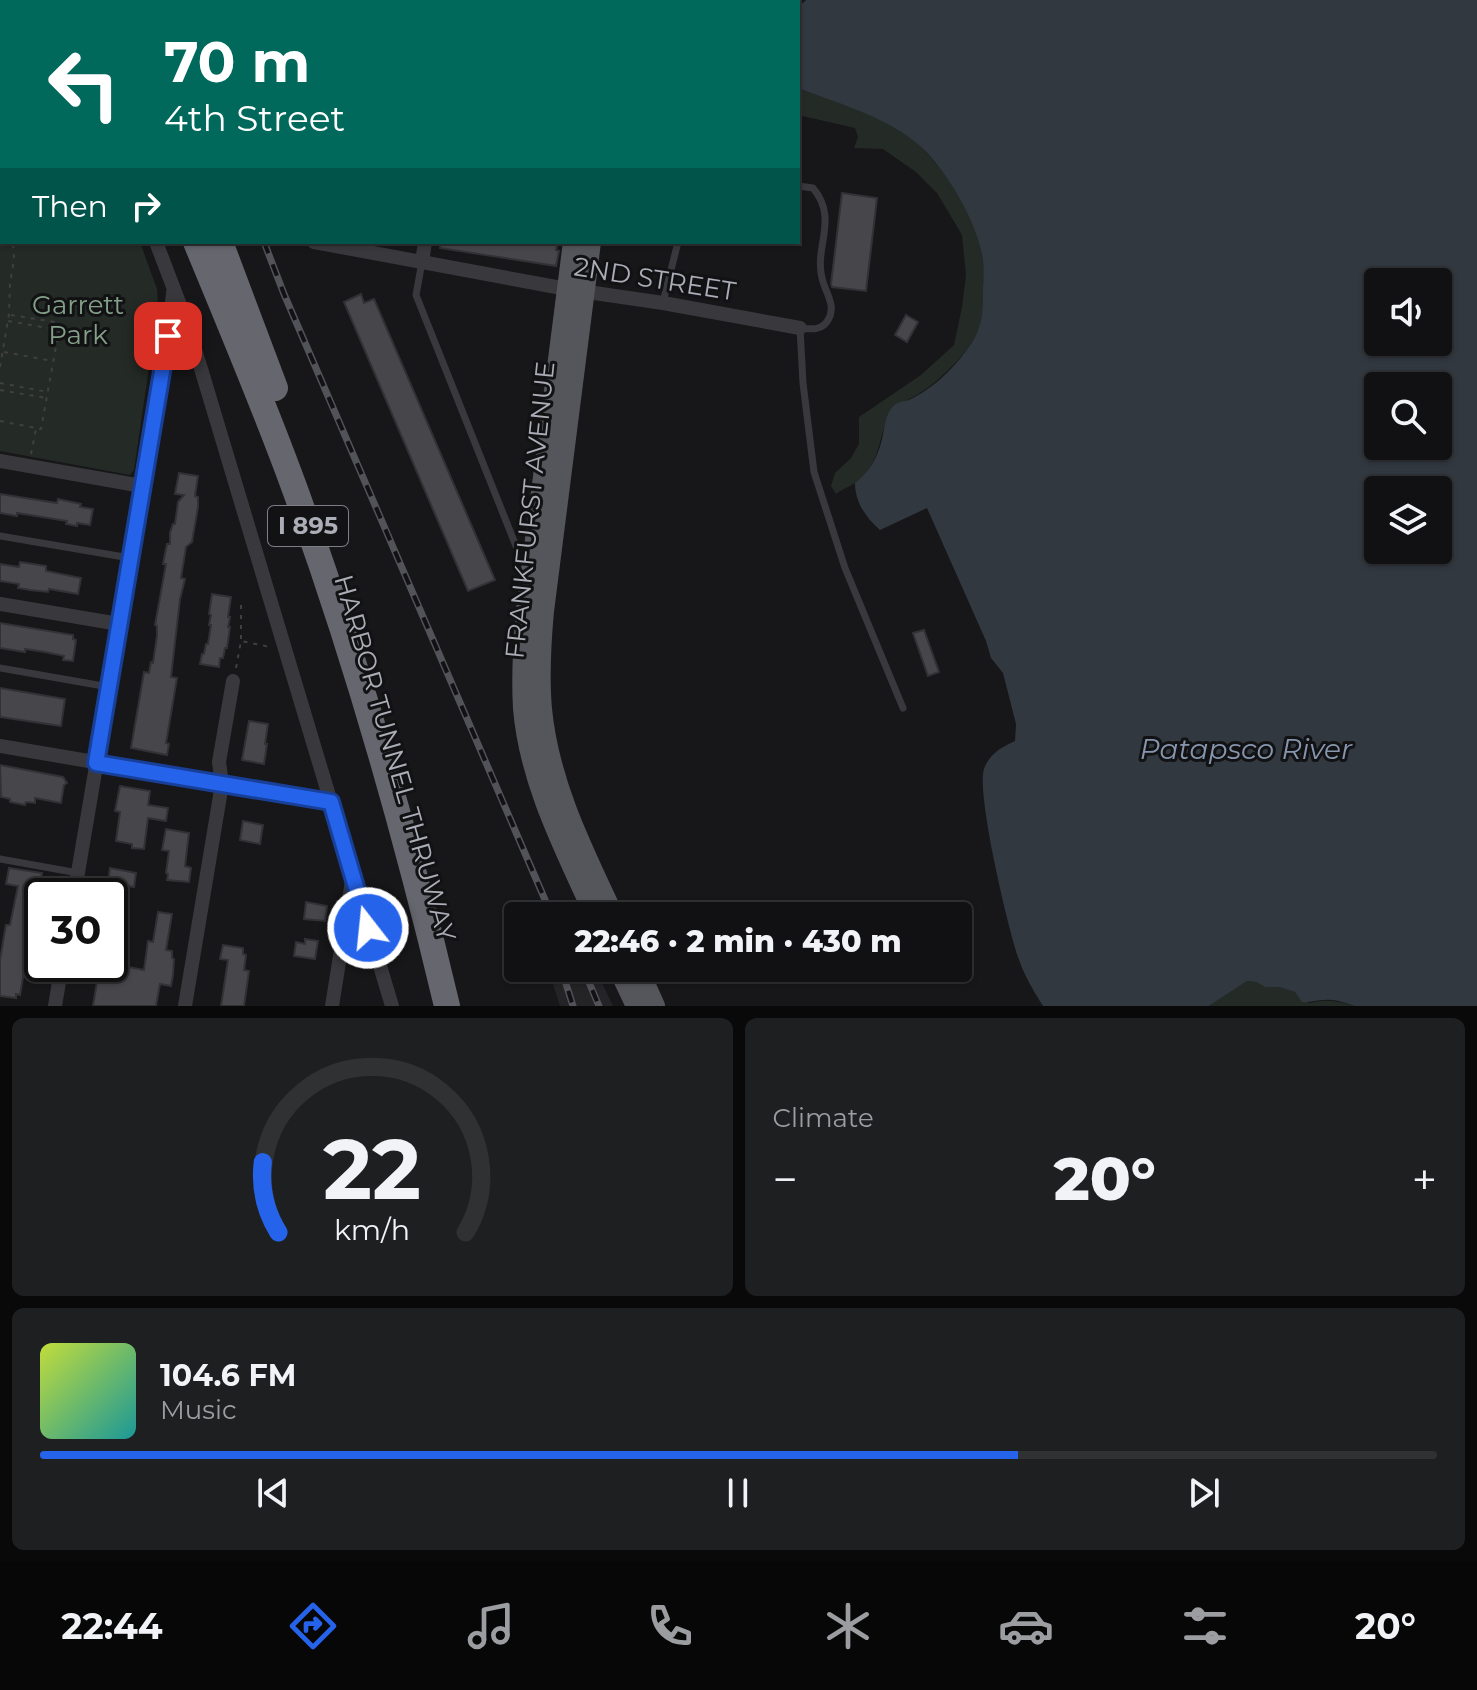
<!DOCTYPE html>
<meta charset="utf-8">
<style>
:root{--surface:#111113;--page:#1e1f21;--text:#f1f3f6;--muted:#9c9da0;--line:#303133;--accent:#2563eb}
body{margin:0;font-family:Montserrat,sans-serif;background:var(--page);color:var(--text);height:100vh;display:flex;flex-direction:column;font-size:30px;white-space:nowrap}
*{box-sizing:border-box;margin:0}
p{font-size:26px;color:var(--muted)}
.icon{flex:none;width:44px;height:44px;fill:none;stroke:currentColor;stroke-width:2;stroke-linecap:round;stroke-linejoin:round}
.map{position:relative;height:1006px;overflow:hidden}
.sheet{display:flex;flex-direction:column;gap:12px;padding:12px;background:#09090a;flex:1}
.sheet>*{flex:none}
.hud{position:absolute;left:0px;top:0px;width:800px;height:244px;box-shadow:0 2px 6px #0004,0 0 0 2px var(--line);background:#00695c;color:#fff;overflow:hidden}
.tools{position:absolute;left:1364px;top:268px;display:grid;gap:16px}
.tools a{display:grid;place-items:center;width:88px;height:88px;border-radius:8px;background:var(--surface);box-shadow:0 2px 6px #0004,0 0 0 2px var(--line);font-size:40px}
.speed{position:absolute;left:24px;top:878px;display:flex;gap:16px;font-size:40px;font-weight:700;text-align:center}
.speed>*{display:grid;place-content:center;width:104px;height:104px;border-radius:50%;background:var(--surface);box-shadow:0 2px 6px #0004,0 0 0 2px var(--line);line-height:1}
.speed .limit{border:4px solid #111;border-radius:12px;background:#fff;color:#111}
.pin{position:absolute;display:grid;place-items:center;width:68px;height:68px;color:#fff;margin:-34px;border-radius:16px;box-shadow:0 4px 12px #0006}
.me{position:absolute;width:88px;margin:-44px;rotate:344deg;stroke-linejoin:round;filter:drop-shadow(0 0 6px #0008)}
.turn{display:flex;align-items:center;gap:28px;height:168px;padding:0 32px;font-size:36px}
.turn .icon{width:104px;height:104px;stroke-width:2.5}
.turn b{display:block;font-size:56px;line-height:68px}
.then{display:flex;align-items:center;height:76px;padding:0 32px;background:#0003;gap:16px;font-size:30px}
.big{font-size:60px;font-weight:800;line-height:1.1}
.sheet .tile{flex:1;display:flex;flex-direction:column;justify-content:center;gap:12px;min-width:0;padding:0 28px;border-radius:12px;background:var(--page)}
.sheet .dial{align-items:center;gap:0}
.dial svg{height:208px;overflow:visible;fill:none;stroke:var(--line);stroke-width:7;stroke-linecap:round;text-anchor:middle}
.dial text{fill:var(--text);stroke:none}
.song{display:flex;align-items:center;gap:24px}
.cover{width:96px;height:96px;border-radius:12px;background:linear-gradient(135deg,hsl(70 70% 55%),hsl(180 70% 35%))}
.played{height:8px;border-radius:4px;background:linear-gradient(90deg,var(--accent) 70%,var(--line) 70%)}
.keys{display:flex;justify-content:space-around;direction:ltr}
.heat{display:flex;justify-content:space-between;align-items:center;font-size:44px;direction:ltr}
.sheet .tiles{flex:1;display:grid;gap:12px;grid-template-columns:1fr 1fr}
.tile:last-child{grid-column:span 2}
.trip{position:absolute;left:504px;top:902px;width:468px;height:80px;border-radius:8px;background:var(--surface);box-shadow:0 2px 6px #0004,0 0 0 2px var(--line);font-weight:800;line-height:80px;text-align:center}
.tab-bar{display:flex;height:128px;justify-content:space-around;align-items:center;background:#070708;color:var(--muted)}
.tab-bar .icon{width:56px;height:56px}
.tab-bar .active{color:var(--accent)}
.tab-bar b{font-size:36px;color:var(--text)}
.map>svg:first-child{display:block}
.built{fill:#242326}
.green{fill:#242a25}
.water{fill:#323840;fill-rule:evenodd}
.building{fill:#47474b;stroke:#323135;stroke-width:2}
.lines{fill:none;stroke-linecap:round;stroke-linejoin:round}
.path{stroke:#3f3f44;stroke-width:2;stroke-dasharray:4 6;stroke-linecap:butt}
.service{stroke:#39393d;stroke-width:7}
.minor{stroke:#39393d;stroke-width:14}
.secondary{stroke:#47484d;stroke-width:20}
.primary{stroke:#55565c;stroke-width:22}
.motorway{stroke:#65666e;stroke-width:26}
.rail-casing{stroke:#525358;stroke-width:7}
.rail{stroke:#121214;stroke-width:4;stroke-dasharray:12;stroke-linecap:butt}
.route-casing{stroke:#184099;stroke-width:20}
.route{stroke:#2563eb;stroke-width:14}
.labels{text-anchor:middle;stroke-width:6;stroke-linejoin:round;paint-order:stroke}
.shield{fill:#121214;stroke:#7d7e86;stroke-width:2}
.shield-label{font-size:24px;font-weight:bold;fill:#abadb7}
.street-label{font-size:26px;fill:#abadb7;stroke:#121214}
.park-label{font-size:26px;fill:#84a089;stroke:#121214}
.water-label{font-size:28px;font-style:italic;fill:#8696ae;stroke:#121214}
</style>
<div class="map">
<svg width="1477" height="1006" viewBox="0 0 1477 1006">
<rect width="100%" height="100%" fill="#171719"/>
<path class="built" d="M548,968H595L613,1006H560Z"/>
<path class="green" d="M798,88C834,101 892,118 919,145C949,175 978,217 983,261C984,271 983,281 983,291C983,301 985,313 982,322C976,340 961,358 947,371C932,386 917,397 897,404C892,412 887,420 884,428C879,445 876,462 864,476C856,485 845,487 836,494L831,486L835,473L851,458L859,444V417L921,375L954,345L962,307L966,275L962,235L937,193L916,172L883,149L854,148L858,137L855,128L798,115Z
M0,204L2,205V242H140L157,289L158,306L134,470L130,475L0,451Z
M1247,981L1256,982L1265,987H1279L1295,992L1309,1003C1326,999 1338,1001 1355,1006H1209Z"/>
<path class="water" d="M806,0H1477V1006H1355C1345,1003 1335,999 1325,1000C1316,1000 1310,1003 1302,1002L1295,992L1279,987H1265L1256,982L1247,981L1209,1006H1043C1033,990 1024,975 1018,957C1008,928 976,793 984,769C989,754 1002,747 1015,741L1016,724L1003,673L991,658L986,641L927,508L880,530C866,518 855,502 855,483C868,474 877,458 881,443C885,431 884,412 896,404C901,401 908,401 913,398C938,385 960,362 974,339C983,323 983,309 983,292C983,282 984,271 983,261C979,224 944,164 914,141C881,115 837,103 798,88V7ZM1378,282H1438V342H1378ZM1378,386H1438V446H1378ZM1378,490H1438V550H1378Z"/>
<path class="building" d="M842,193L877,198L866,291L832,287L831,284Z
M441,242H558L556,250L559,251L556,266L440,248Z
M361,294L364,303L374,299L495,580L468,591L344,302Z
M906,315L918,322L907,342L895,335Z
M179,473L198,476L195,496L198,497V507L192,542L186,547L181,578L185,579L180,599L171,677L177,678L166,743L169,744L167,755L131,748L144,672L149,673L151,662L153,663L157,636V626L155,625L166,564H163L167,544H170V533L173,524H175L178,502L184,495L175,494Z
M0,494L57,503L58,499L81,504L80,507L93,509L90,525L77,523V526L66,524L67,521L17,513V516L0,513Z
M20,562L46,566V571L81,578L78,594L49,589L48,592L30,590L18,588L19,584L0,581V564L19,567Z
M212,594L231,597L228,617H230L228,627H230L227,648H225L223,658H220L219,667L200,664L202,654H204L206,644H208L211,625H209L211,615L209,614Z
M0,623L73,635V639L76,640L73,661L63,660L64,656L45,652L25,649V652L0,648Z
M924,630L939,672L928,676L913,633Z
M0,688L65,699L61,726L0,717Z
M249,721L268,724L265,744H267L264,764L242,760Z
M0,765L63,777L67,783L64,785L61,803L35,798V803L26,802L25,805L10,802V799L1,797Z
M120,786L150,791L148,805L168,808L166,821L148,818L144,849L132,848V844L116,841L120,812L115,811Z
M243,821L263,825L260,844L240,840Z
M166,829L189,833L185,866L191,868L189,882L167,880L168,874L166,873L169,851L162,850Z
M9,868L42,873L39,889L34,888L30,906L31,910H34L32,924L20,995L16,994V998L0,996V960L4,936L6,925H10L18,886L6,884Z
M110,868L136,873L134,887L108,883Z
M306,902L327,906L325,921L304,919Z
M110,908L124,911L120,936L128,937L123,966L144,970L148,941L153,942L158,912L172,914L166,950L172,951V958L174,959L173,975L171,986L160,984L156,1006H93L100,964H110Z
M305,939L318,941L315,959L294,956L296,942L305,944Z
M223,945L243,948V954L246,955L244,970L249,971L244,1006H221L228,960L220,959Z"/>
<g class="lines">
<path class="path" d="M264,0V2
M0,214L2,217
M0,237H2
M11,315L55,322L56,324
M4,352L53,361
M0,367L9,314L10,284L14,259L13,242
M0,383L48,392
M0,390L46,398
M0,421L41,429L59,330L8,321
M31,454L36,429
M241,605V640
M236,668L241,641L270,647"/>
<path class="service" d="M360,2L361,0
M0,107H2
M798,186L813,188C839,219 814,246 822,278C825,292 837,306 828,320C822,331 811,329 800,328L803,383L814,472L845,568L903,708
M422,262L416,295L516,546
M663,302L678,242
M0,536L130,558
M0,668L109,687
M0,859L78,873"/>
<path class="minor" d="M467,2V0
M0,193H2
M156,242L185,318L202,372L392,1006
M314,242L567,289L663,303L800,328
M422,262L425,242
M0,461L142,486
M0,604L119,624
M0,746L331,802
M74,896L167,348L173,293
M55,1006L62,964
M185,1006L222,784L219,762L233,681
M332,1006L352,881"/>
<path class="secondary" d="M0,22H2"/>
<path class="primary" d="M623,2V0
M741,2L743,0
M574,242L527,610C524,643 522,675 524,708C530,782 566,850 596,916
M590,242L543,611C540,644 538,676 541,709C548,783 582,850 613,916
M619,968L637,1006
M637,968L654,1006"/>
<path class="motorway" d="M90,0L91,2
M110,0L111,2
M196,242C229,322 263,402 293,484C355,654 405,829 447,1006
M220,242L275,388"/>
<defs>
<path id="rail" d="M196,0V2
M264,242L284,294L552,916
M561,968L573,1006
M583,968L599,1006"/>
</defs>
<use href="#rail" class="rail-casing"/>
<use href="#rail" class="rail"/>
</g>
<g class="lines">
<defs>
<path id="route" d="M168,336L96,763L331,802L368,928"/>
</defs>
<use href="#route" class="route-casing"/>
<use href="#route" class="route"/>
</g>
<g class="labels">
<rect class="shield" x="268" y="506" width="80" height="40" rx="6"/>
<g class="shield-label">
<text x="308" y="534">I 895</text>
</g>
<g class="street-label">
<text transform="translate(655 279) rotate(9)" y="9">2ND STREET</text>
<text transform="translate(530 510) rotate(-84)" y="9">FRANKFURST AVENUE</text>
<text transform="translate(395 758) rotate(74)" y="9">HARBOR TUNNEL THRUWAY</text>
</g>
<g class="park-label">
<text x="78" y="314">Garrett<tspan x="78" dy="30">Park</tspan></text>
</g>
<g class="water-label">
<text x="1246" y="759">Patapsco River</text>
</g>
</g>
</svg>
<div class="tools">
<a><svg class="icon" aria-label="sound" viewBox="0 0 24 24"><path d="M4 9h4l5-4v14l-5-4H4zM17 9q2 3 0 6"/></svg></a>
<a><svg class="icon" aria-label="search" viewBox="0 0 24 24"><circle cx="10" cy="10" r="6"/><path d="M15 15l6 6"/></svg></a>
<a><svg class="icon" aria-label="layers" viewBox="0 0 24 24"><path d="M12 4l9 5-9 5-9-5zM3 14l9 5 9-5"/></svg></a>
</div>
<div class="speed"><div class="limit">30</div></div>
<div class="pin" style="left:168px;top:336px;background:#d93025"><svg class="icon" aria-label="arrive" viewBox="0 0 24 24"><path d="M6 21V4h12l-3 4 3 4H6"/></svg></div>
<svg class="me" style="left:368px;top:928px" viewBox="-20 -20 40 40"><circle r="17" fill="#2563eb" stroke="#fff" stroke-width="3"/><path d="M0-11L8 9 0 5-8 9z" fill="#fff"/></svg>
<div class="trip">22:46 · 2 min · 430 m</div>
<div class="hud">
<div class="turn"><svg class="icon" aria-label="left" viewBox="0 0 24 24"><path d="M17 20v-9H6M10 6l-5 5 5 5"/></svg><div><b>70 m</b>4th Street</div></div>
<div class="then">Then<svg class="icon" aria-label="right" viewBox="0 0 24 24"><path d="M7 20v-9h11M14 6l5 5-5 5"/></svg></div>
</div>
</div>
<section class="sheet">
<div class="tiles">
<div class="tile dial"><svg viewBox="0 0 100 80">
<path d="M14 69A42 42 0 1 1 86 69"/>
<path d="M14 69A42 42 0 0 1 8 42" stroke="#2563eb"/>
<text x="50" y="56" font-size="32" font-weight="700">22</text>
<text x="50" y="72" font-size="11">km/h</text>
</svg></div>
<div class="tile"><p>Climate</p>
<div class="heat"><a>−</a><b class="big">20°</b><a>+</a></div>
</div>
<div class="tile">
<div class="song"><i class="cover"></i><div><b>104.6 FM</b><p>Music</p></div></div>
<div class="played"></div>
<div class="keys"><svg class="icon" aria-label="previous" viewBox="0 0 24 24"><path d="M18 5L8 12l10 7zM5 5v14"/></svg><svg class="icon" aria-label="pause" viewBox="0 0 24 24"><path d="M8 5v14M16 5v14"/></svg><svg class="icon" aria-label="next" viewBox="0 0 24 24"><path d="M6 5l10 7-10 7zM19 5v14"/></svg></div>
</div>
</div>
</section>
<nav class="tab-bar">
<b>22:44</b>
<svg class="icon active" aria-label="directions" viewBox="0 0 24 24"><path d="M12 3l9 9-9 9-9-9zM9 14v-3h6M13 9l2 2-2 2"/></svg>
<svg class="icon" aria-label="music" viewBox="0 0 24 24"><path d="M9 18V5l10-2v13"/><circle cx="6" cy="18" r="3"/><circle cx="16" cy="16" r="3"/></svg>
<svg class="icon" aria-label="phone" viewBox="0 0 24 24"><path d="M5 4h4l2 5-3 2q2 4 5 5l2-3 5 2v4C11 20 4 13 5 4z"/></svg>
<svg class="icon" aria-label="climate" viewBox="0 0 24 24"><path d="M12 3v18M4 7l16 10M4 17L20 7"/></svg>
<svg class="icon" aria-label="car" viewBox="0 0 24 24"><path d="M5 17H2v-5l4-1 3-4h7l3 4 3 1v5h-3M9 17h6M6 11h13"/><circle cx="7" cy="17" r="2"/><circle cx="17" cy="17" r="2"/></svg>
<svg class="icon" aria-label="filters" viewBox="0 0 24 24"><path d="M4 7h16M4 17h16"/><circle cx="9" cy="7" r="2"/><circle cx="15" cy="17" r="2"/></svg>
<b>20°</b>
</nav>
